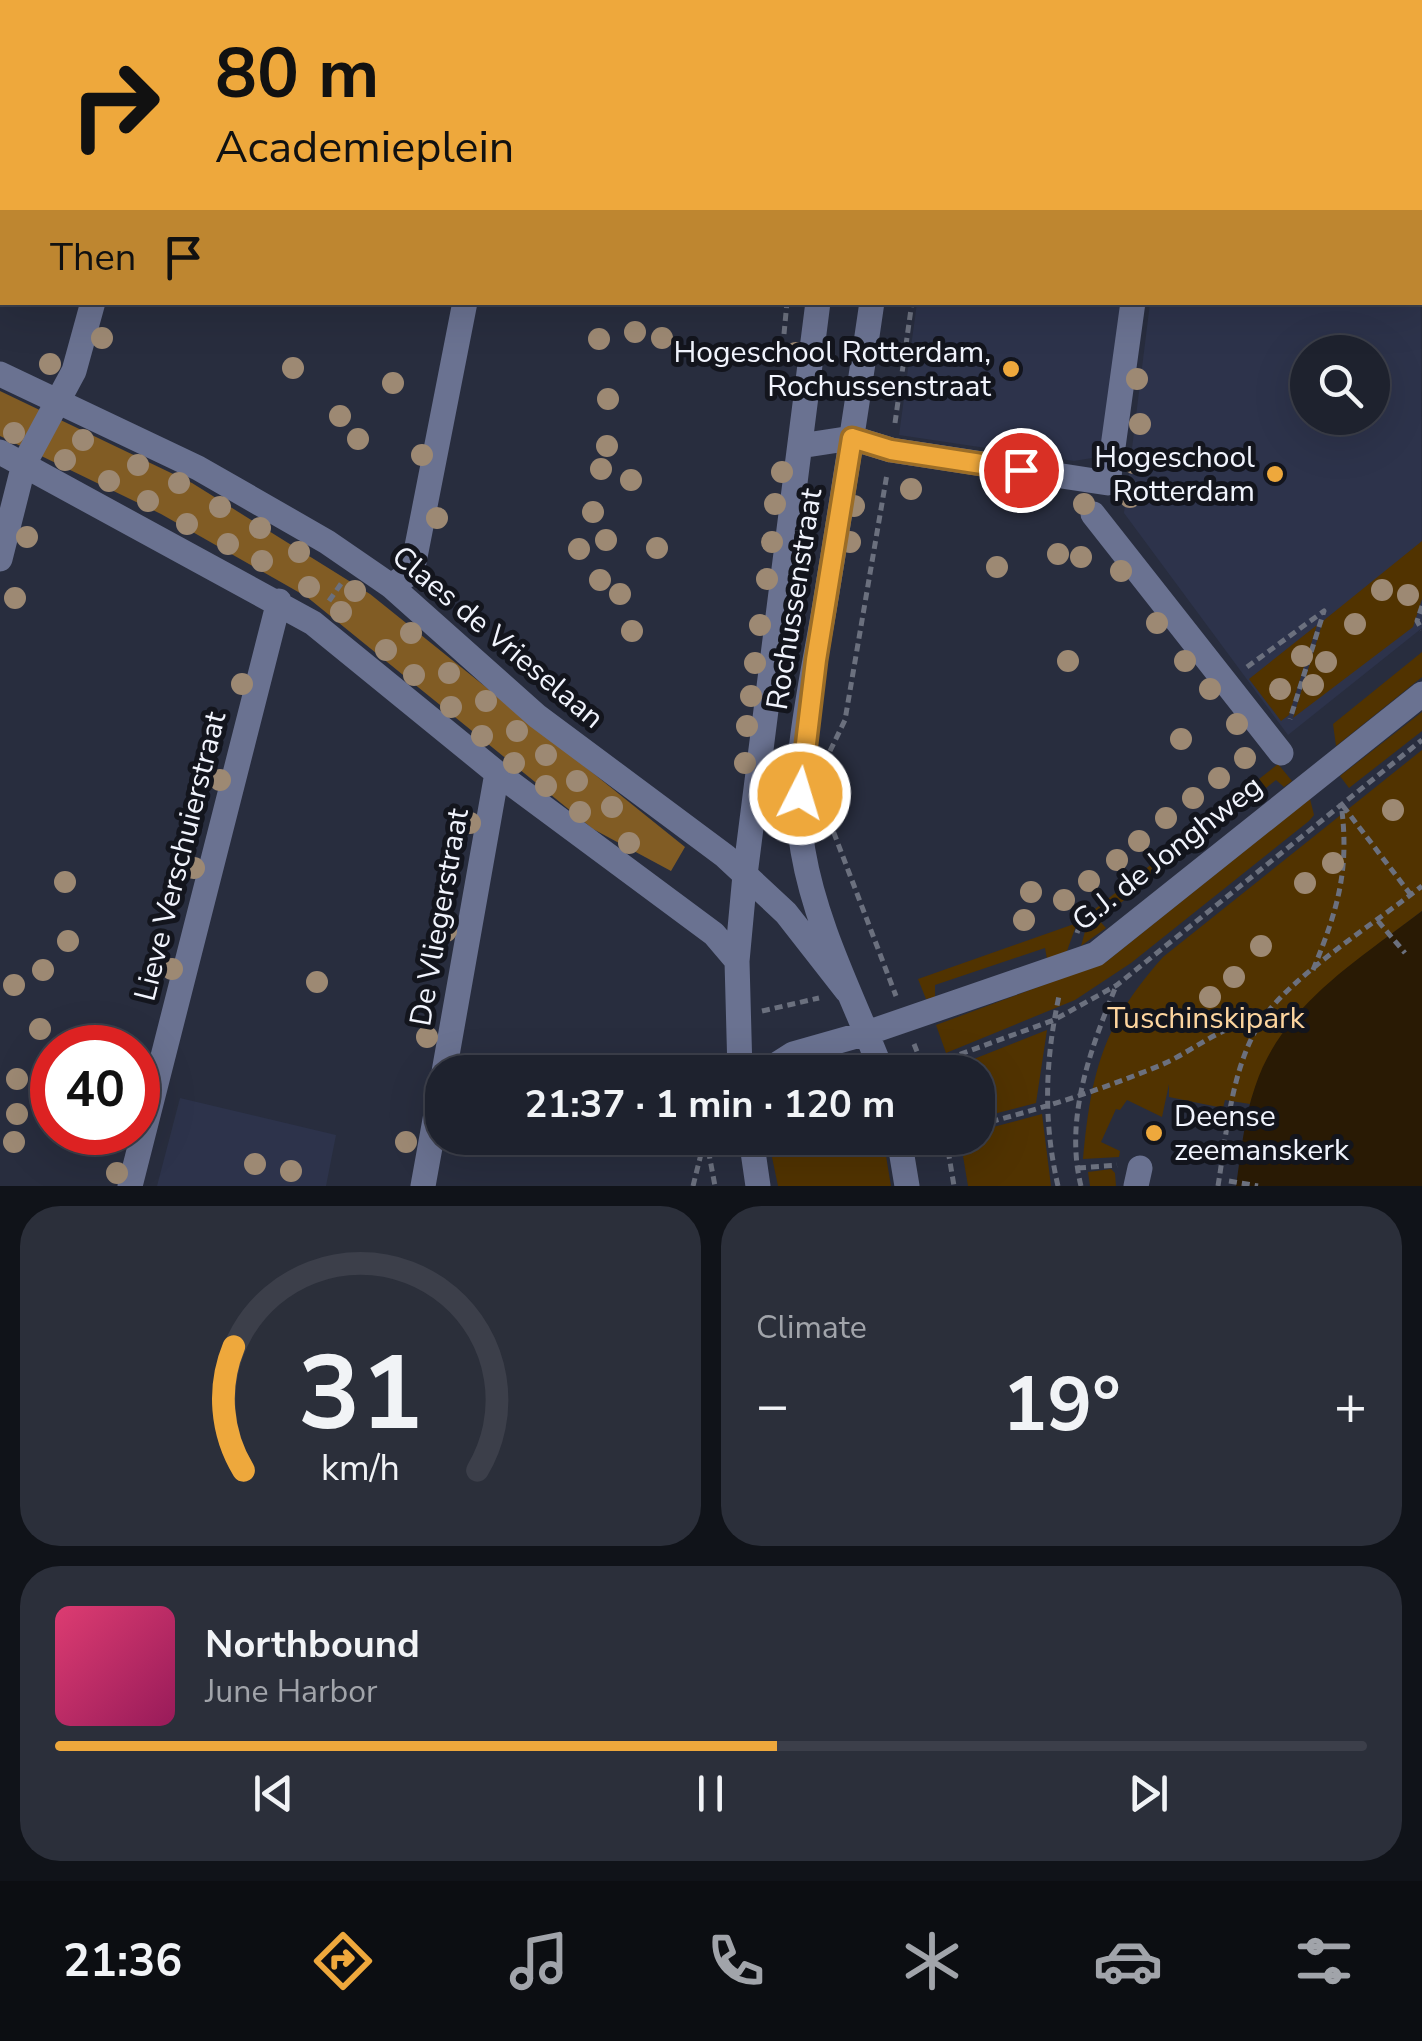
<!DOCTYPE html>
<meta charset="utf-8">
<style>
:root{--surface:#1e222e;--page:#2b2f3a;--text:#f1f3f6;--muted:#a1a4aa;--line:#3c3f4a;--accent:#eea83c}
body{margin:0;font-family:"Nunito Sans",sans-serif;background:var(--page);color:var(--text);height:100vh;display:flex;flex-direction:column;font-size:38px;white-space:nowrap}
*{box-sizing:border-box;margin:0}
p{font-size:32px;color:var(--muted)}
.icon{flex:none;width:55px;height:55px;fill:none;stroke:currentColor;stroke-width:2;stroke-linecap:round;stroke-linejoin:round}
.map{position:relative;height:1186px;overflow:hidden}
.side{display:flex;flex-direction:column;gap:20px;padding:20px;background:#101319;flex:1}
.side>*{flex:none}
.guide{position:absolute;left:0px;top:0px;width:1422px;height:305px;box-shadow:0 10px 40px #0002,0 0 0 2px var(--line);background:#eea83c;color:#111;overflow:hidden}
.controls{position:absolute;left:1290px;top:335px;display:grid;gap:20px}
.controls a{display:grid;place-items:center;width:100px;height:100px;border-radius:50%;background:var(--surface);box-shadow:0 10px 40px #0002,0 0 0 2px var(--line);font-size:50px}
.speed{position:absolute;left:30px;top:1025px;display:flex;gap:20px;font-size:50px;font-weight:700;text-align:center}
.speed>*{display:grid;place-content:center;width:130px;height:130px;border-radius:50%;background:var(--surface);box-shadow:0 10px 40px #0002,0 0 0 2px var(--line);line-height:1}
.speed .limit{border:15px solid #d22;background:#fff;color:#111}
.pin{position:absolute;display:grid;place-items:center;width:85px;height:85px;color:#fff;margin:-42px;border:5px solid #fff;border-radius:50%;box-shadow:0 2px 10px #0007}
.me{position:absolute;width:110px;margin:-55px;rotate:5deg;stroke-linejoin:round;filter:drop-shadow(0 0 8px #0008)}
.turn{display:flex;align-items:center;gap:35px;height:210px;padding:0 50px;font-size:45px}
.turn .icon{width:130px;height:130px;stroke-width:2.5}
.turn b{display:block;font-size:70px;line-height:85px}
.then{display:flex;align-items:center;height:95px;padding:0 50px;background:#0003;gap:20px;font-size:38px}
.big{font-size:75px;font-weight:700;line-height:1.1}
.side .card{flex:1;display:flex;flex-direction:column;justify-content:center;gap:15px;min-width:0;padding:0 35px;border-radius:40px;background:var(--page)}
.side .dial{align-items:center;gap:0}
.dial svg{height:260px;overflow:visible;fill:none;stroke:var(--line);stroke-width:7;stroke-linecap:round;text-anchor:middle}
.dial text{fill:var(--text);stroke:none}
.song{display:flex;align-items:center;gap:30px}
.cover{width:120px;height:120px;border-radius:15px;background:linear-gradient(135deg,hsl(340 70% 55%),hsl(330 70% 35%))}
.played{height:10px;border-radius:5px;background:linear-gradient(90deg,var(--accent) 55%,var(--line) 55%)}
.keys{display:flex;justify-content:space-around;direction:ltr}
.heat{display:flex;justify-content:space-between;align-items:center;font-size:55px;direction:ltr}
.side .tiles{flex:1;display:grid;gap:20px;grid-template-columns:1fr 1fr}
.card:last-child{grid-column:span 2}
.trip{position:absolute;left:425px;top:1055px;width:570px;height:100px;border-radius:40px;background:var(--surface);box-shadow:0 10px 40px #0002,0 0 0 2px var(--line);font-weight:700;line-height:100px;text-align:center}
.menu{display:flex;height:160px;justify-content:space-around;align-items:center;background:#0c0e12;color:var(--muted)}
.menu .icon{width:70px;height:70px}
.menu .on{color:var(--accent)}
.menu b{font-size:45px;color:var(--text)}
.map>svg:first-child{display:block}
.built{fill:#2d334b;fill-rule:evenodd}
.green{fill:#513300}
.forest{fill:#815c24}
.water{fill:#291a04}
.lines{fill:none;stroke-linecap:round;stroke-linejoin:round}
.path{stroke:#6b707e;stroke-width:5;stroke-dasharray:8 5;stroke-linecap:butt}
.minor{stroke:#6a7291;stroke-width:25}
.tree{fill:#9d8973}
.route-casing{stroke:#9b6d27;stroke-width:25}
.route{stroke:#eea83c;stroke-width:18}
.poi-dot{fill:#eea83c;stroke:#13151d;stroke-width:4}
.labels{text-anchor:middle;stroke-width:10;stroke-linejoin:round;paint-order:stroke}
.poi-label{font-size:30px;fill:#f1f4fd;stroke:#13151d;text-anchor:end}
.street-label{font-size:30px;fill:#f1f4fd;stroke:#13151d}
.park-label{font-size:30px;fill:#fdd59f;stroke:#13151d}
</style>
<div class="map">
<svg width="1422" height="1186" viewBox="0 0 1422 1186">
<rect width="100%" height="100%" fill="#282d3e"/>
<path class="built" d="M969,0H1253L969,2Z
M1420,153L1422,628L1288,735L1124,513L1150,303L1420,302ZM1308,352H1372V418H1308Z
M917,303H1123L1104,456L1074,461L899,435Z
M180,1098L336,1135L326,1186H157Z"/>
<path class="green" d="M1422,541V599L1413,627L1293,718L1323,621Z
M1317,625L1289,715L1281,721L1249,679Z
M1422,652V677L1336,746L1333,724Z
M1422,712V731L1349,788L1340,776Z
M1422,750V911C1347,969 1279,1008 1250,1104L1225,1100L1223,1108L1169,1097V1084L1162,1117L1127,1100L1120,1110L1116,1109L1101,1142L1120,1151L1119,1157L1083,1159C1091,1072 1103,1024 1163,957Z
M1278,764L1292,781L1284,787L1276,780L1099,920L1106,928L1081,946L1090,913Z
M1310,799L1314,815L1309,821L1131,963L1075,1000L946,1053L936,1025L1106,962Z
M1077,923L1067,951L1047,959L1045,948L935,985V997L926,999L918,979Z
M1047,1030L1036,1103L978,1118V1072H941Z
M1042,1114L1051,1186H968L960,1138H978V1131Z
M768,1138H883L891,1186H778Z
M1111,1169L1115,1173L1116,1186H1090L1088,1172Z"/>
<path class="forest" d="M0,391L192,483L370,594L685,847L671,871L593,829L307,597L161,514L0,436Z"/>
<path class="water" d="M1422,911V1186H1236C1241,1153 1244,1119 1255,1087C1282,1005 1357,961 1422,911Z"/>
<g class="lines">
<path class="path" d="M1282,0L1284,2
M822,2L823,0
M962,2L963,0
M1263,2V0
M1420,59L1422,60
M784,334L787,302
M895,423L912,302
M329,601L343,581
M1422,606L1417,621L1422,630
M1247,667L1324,611L1290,719
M830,751L845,720L887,474
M1343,806L1411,895
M829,820L896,996
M1378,921L1405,953
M1077,933L1086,907
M1313,970C1338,909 1350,869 1341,803
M762,1011L819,998
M914,1044L925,1072
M911,1072L1054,1020L1117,985L1422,740
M978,1125C1041,1109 1101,1090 1161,1065C1194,1051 1223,1023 1259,1022
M706,1138L715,1186
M946,1138L954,1186
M1078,1168L1117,1165
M1229,1181L1258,1186
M693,1186L705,1138
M1058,1186C1043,1121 1045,1061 1059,996
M1081,1186C1064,1118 1091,1048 1116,986
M1218,1186C1227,1131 1231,1069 1261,1021C1291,976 1378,921 1422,886"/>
<path class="minor" d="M1343,0L1354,2
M175,2L176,0
M525,2V0
M856,2L857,0
M915,2L916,0
M1420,18L1422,19
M1420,121H1422
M872,302C857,405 841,508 824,610C811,688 789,773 803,851C816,928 855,1001 882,1072
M0,374L198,468L327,542L391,586L537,716L725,856L786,913L847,991
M800,446L852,438L891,450L1108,483L1133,302
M0,452L313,623L497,773L714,934L737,961
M1093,514L1281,753
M0,559L24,464L74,371L93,302
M391,586L412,572L465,302
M444,1072L497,773
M740,1072L737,961L745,875L818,302
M765,1072L793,1054L867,1033L1096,954L1422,694
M751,1138L758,1186
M899,1138L907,1186
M130,1186L279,601
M423,1186L442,1081
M1136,1186L1140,1168"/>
</g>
<g class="tree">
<circle cx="635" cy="332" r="11"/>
<circle cx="102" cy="338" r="11"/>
<circle cx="662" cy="338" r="11"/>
<circle cx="599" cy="339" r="11"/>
<circle cx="796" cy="353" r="11"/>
<circle cx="50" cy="364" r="11"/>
<circle cx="293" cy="368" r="11"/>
<circle cx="1137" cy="379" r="11"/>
<circle cx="393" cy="383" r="11"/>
<circle cx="608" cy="399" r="11"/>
<circle cx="340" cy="416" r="11"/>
<circle cx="1140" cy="424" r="11"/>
<circle cx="14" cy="433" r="11"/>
<circle cx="358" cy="439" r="11"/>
<circle cx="83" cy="440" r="11"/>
<circle cx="607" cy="446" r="11"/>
<circle cx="422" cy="455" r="11"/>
<circle cx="65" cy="460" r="11"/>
<circle cx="1134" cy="463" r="11"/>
<circle cx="138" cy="465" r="11"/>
<circle cx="601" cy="469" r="11"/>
<circle cx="782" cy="472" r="11"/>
<circle cx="631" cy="480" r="11"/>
<circle cx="109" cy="481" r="11"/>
<circle cx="179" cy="483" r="11"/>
<circle cx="911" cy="489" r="11"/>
<circle cx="1130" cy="497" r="11"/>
<circle cx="148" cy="501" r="11"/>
<circle cx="775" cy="504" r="11"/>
<circle cx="1084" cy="504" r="11"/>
<circle cx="854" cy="506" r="11"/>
<circle cx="220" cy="507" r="11"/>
<circle cx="593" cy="512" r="11"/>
<circle cx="437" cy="518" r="11"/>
<circle cx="187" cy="524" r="11"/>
<circle cx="260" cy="528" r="11"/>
<circle cx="27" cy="537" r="11"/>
<circle cx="606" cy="540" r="11"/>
<circle cx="772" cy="542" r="11"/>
<circle cx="850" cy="542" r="11"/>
<circle cx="228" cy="544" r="11"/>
<circle cx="657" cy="548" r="11"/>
<circle cx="579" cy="549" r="11"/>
<circle cx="299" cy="552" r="11"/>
<circle cx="1058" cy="554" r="11"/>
<circle cx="1081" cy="557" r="11"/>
<circle cx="262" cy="561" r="11"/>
<circle cx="997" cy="567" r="11"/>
<circle cx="1121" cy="571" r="11"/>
<circle cx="767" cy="579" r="11"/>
<circle cx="600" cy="580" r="11"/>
<circle cx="309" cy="587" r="11"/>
<circle cx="1382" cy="590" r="11"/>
<circle cx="355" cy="591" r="11"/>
<circle cx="620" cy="594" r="11"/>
<circle cx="1408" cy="595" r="11"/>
<circle cx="15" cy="598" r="11"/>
<circle cx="341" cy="612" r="11"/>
<circle cx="1157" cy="623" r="11"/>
<circle cx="1355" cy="624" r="11"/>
<circle cx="760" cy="625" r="11"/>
<circle cx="632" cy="631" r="11"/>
<circle cx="411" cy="633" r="11"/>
<circle cx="386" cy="650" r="11"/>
<circle cx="1302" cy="656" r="11"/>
<circle cx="1068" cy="661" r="11"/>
<circle cx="1185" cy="661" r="11"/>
<circle cx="1326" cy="662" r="11"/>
<circle cx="755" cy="663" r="11"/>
<circle cx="449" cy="673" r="11"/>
<circle cx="414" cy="675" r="11"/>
<circle cx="242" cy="684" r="11"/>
<circle cx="1313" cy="685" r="11"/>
<circle cx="1210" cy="689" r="11"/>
<circle cx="1280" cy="689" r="11"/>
<circle cx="751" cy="696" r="11"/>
<circle cx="486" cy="701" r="11"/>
<circle cx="451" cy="707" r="11"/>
<circle cx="1237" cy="724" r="11"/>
<circle cx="747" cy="726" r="11"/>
<circle cx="517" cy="731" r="11"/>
<circle cx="482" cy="736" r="11"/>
<circle cx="1181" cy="739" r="11"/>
<circle cx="546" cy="755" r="11"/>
<circle cx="1245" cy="758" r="11"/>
<circle cx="514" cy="763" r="11"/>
<circle cx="745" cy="763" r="11"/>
<circle cx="1219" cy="778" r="11"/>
<circle cx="220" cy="780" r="11"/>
<circle cx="577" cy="781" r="11"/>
<circle cx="546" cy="786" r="11"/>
<circle cx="1193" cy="798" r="11"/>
<circle cx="612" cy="807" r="11"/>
<circle cx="1393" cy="810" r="11"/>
<circle cx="580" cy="812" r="11"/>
<circle cx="1166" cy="818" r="11"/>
<circle cx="470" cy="823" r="11"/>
<circle cx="1139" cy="841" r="11"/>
<circle cx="629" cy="843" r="11"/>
<circle cx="1117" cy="860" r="11"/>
<circle cx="1333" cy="863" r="11"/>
<circle cx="194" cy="868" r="11"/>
<circle cx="1089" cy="881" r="11"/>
<circle cx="65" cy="882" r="11"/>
<circle cx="1305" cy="883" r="11"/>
<circle cx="1031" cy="892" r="11"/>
<circle cx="1064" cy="900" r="11"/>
<circle cx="1024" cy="920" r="11"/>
<circle cx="446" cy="931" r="11"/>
<circle cx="68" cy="941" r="11"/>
<circle cx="1261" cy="946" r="11"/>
<circle cx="172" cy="969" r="11"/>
<circle cx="43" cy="970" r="11"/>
<circle cx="1234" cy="977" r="11"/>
<circle cx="317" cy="982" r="11"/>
<circle cx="14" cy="985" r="11"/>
<circle cx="1210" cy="997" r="11"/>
<circle cx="40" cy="1029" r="11"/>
<circle cx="427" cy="1037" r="11"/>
<circle cx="17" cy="1079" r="11"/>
<circle cx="17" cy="1114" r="11"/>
<circle cx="14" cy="1142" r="11"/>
<circle cx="406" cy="1142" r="11"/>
<circle cx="255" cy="1164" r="11"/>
<circle cx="291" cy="1171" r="11"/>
<circle cx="117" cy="1173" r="11"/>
</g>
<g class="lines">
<defs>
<path id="route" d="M800,794L816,660L852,438L891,450L1021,470"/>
</defs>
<use href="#route" class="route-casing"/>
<use href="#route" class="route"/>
</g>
<g class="poi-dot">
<circle cx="1011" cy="369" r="10"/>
<circle cx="1275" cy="474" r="10"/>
<circle cx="1154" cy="1133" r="10"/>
</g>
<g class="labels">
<g class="poi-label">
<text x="991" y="362">Hogeschool Rotterdam,<tspan x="991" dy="34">Rochussenstraat</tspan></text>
<text x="1255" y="467">Hogeschool<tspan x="1255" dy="34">Rotterdam</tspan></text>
<text x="1174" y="1126" text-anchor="start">Deense<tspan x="1174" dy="34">zeemanskerk</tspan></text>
</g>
<g class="street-label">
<text transform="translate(794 599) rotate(-81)" y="10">Rochussenstraat</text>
<text transform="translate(498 637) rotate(40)" y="10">Claes de Vrieselaan</text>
<text transform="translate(1167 853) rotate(-38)" y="10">G.J. de Jonghweg</text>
<text transform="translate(180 856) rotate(-76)" y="10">Lieve Verschuierstraat</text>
<text transform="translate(439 917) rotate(-80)" y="10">De Vliegerstraat</text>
</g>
<g class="park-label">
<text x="1206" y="1028">Tuschinskipark</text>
</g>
</g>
</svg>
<div class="controls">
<a><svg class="icon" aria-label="search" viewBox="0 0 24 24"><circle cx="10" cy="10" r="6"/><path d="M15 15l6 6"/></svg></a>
</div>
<div class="speed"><div class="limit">40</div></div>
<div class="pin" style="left:1021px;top:470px;background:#d93025"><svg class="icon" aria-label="arrive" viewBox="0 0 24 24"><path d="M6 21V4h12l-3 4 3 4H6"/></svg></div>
<svg class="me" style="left:800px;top:794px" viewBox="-20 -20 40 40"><circle r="17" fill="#eea83c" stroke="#fff" stroke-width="3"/><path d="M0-11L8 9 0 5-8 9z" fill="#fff"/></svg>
<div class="trip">21:37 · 1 min · 120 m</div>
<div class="guide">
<div class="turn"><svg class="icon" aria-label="right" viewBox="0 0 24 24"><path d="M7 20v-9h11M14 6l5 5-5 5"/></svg><div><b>80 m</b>Academieplein</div></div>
<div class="then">Then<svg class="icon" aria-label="arrive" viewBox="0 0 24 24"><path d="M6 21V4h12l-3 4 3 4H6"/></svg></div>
</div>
</div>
<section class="side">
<div class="tiles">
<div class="card dial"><svg viewBox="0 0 100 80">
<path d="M14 69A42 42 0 1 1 86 69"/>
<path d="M14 69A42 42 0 0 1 11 31" stroke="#eea83c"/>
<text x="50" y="56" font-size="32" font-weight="700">31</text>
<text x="50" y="72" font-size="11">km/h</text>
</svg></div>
<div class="card"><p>Climate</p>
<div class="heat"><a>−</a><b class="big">19°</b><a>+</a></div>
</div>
<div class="card">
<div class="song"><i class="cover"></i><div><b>Northbound</b><p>June Harbor</p></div></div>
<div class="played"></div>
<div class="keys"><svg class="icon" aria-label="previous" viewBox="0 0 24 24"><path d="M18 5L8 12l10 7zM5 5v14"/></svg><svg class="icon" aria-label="pause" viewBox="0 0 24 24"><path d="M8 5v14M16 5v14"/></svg><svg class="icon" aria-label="next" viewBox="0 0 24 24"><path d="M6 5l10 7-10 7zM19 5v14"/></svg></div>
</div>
</div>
</section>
<nav class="menu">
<b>21:36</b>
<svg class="icon on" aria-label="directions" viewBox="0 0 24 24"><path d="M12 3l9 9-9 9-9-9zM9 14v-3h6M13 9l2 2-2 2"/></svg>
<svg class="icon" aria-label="music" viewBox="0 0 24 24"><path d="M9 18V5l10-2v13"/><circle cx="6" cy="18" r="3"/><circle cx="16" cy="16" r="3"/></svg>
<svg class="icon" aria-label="phone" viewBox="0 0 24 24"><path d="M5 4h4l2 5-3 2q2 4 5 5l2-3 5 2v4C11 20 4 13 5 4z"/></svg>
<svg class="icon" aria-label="climate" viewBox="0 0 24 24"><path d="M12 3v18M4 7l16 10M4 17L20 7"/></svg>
<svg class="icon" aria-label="car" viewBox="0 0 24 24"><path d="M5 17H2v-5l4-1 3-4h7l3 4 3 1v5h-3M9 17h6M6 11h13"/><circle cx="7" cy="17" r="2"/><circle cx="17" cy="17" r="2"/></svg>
<svg class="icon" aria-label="filters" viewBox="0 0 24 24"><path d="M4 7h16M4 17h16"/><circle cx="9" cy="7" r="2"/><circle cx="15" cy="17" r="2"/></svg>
</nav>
